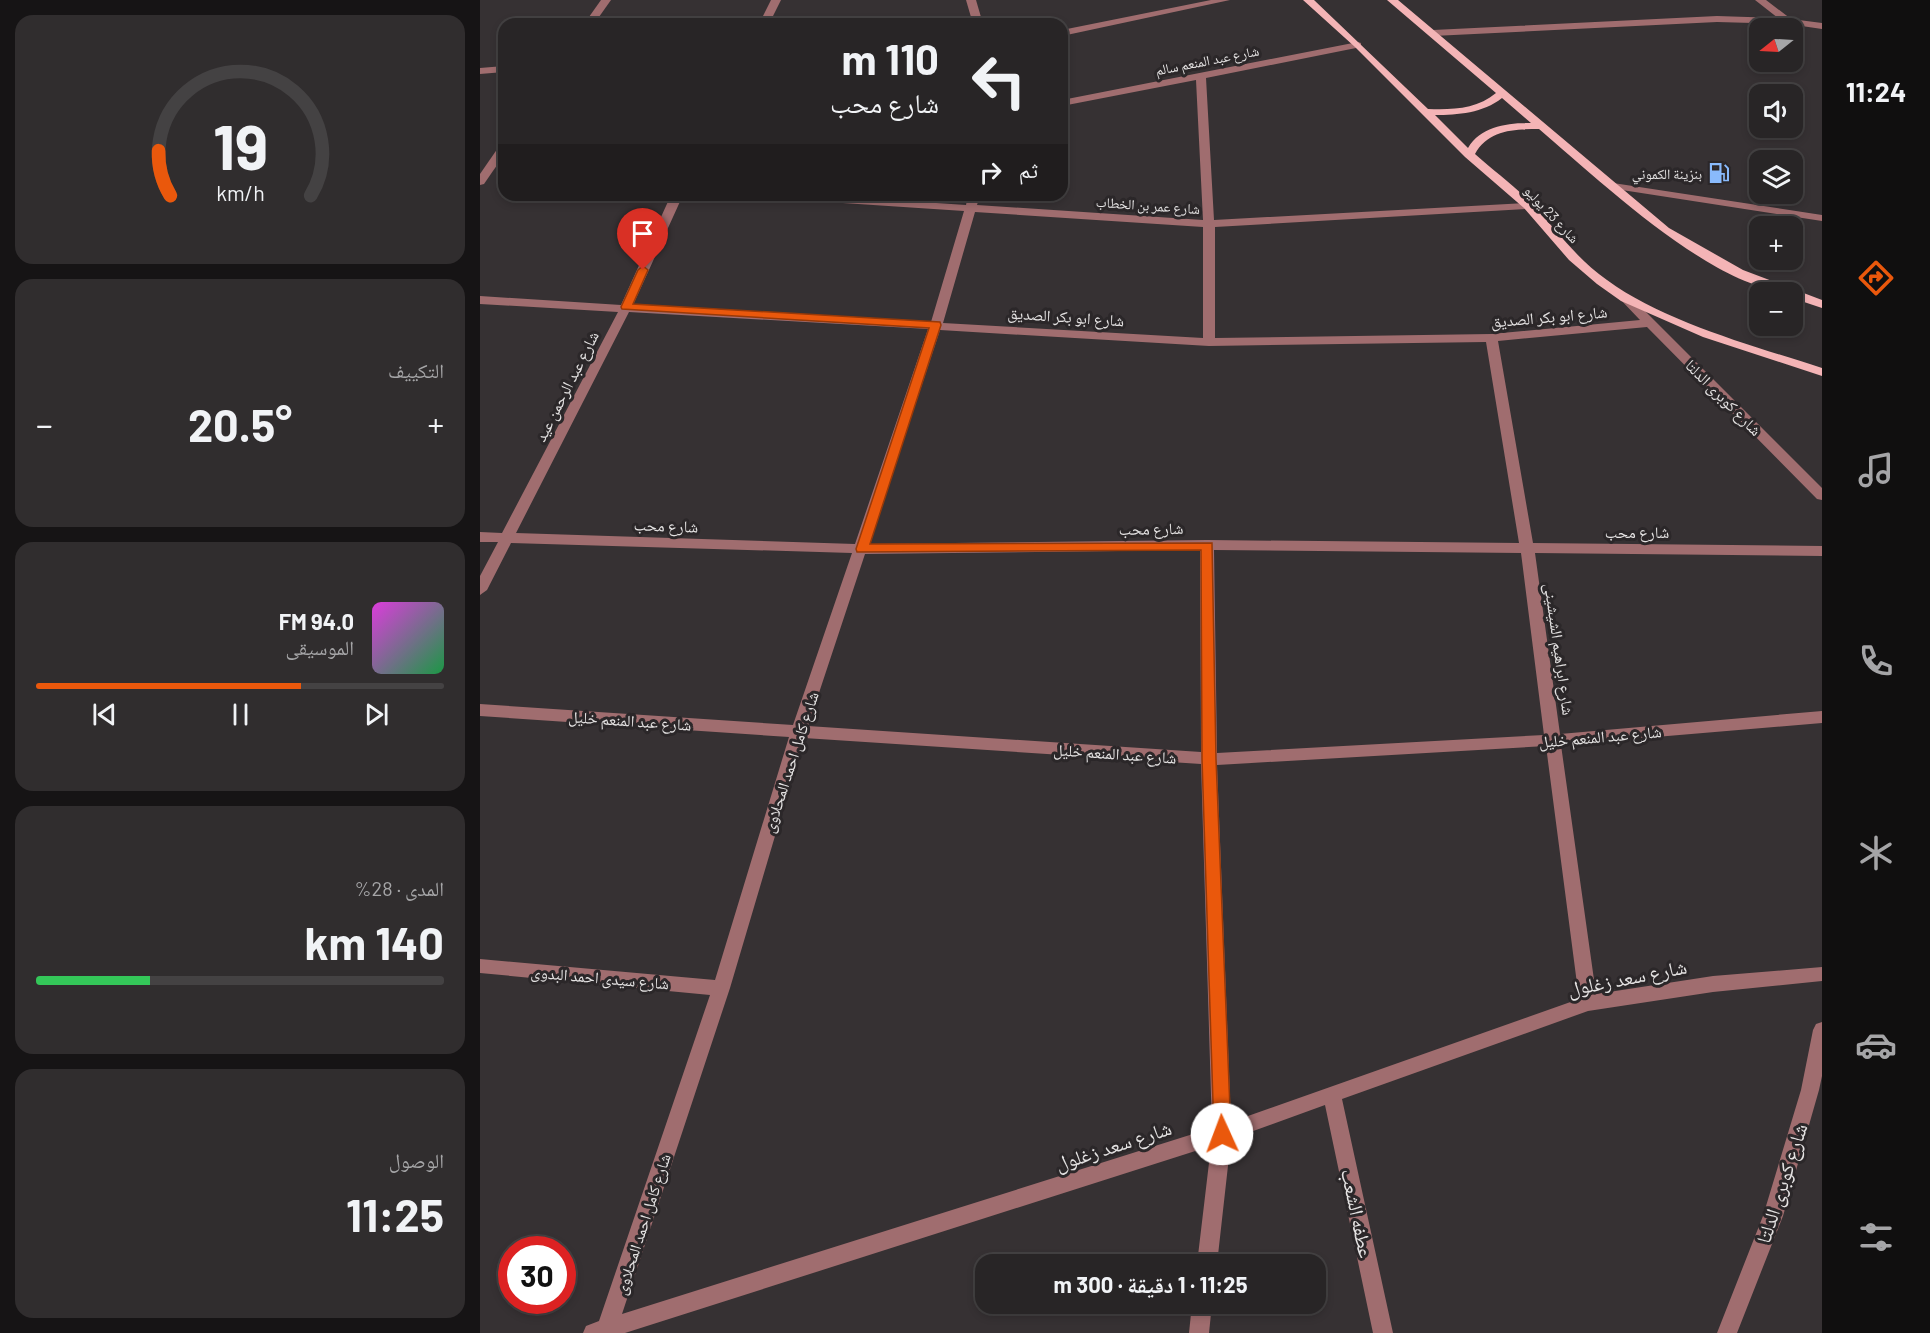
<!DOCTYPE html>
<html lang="ar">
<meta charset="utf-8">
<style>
body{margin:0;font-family:Barlow,"Noto Naskh Arabic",sans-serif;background:#302d2e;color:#f1f3f6;direction:rtl;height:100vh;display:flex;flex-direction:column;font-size:22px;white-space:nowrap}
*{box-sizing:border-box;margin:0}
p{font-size:20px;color:#a5a5a7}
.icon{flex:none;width:33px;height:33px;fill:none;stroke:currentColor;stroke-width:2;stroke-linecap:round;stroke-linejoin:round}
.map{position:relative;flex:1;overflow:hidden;direction:ltr}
.details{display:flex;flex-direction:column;gap:15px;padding:15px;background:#161415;width:480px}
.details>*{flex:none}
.banner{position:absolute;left:18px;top:18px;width:570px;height:183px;border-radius:18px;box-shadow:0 3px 9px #0003,0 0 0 2px #444243;direction:rtl;background:#282526;color:#f1f3f6;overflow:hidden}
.needle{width:39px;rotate:252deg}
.controls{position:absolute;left:1269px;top:18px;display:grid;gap:12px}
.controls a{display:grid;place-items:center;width:54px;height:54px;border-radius:12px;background:#282526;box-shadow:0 3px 9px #0003,0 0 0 2px #444243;font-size:30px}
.speed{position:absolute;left:18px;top:1236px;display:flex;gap:12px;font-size:30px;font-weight:700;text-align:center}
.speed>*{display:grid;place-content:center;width:78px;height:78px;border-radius:50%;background:#282526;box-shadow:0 3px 9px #0003,0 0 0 2px #444243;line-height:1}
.speed .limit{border:9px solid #d22;background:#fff;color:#111}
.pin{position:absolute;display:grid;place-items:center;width:51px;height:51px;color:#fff;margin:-62px -26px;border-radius:50% 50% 50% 0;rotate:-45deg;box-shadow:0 0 6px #0007}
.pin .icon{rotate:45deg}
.me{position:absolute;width:66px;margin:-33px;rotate:358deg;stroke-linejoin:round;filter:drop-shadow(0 0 4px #0008)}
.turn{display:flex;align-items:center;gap:21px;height:126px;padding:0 30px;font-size:27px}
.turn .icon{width:78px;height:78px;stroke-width:2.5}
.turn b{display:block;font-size:42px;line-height:51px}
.then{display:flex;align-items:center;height:57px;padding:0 30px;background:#0003;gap:12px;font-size:22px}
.big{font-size:45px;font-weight:700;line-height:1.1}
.details .widget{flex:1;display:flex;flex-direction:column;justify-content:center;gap:9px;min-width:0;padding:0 21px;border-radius:18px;background:#302d2e}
.details .dial{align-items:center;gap:0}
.dial svg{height:156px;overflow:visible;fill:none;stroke:#444243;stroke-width:7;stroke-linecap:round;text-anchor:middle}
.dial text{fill:#f1f3f6;stroke:none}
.song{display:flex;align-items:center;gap:18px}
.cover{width:72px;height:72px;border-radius:9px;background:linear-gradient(135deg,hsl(300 70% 55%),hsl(140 70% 35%))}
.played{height:6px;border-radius:3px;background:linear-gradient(90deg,#ea580c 65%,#444243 65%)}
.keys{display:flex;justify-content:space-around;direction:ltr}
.heat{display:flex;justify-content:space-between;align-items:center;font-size:33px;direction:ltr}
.charge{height:9px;border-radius:4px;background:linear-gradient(90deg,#34c759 28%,#444243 0)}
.trip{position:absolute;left:495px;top:1254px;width:351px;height:60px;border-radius:18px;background:#282526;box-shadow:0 3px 9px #0003,0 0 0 2px #444243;font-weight:700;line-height:60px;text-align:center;direction:rtl}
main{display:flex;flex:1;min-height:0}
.tabs{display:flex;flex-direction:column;width:108px;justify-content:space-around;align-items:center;background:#100f0f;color:#a5a5a7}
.tabs .icon{width:42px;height:42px}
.tabs .selected{color:#ea580c}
.tabs b{font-size:27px;color:#f1f3f6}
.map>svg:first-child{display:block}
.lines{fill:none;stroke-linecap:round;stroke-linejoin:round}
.minor{fill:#a06d6f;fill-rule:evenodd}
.major{fill:#f4b4b6;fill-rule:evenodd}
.route{fill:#ea580c;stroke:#983908;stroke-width:1.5}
.labels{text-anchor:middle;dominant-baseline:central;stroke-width:6;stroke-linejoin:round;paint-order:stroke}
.far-street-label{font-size:14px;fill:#e4e2e2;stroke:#2b2729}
.far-poi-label{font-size:14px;fill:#e4e2e2;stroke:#2b2729;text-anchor:end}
.street-label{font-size:16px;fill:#e4e2e2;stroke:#2b2729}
.near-street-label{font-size:20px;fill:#e4e2e2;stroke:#2b2729}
</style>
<main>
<nav class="tabs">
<b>11:24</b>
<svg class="icon selected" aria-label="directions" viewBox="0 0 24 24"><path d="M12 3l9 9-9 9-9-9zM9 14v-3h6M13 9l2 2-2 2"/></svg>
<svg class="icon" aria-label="music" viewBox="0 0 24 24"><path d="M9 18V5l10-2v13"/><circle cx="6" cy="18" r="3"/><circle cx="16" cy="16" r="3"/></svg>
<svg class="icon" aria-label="phone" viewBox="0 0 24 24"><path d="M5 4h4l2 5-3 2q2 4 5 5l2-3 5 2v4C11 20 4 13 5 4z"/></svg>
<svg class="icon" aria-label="climate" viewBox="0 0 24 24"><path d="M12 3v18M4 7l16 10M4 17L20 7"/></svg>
<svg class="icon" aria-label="car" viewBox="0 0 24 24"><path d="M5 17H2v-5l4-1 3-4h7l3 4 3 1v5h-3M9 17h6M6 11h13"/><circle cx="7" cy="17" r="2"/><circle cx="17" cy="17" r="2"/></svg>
<svg class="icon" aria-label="filters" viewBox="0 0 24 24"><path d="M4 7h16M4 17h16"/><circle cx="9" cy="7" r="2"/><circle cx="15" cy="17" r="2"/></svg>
</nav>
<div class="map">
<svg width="1342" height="1333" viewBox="0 0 1342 1333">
<rect width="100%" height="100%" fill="#363133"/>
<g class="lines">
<!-- minor -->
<g class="minor">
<polygon points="121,0 131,0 114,24 104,24"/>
<polygon points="291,0 301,0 289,24 279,24"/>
<polygon points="486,0 496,0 503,24 493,24"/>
<polygon points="731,0 750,0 582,36 582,30"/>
<polygon points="1275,0 1286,0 1311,19 1342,23 1342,29 1308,24 1237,22 953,36 948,33 953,30 1237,16 1298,18"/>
<path d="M878 42 881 43V47L726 78 734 220 1048 203 1054 206 1048 209 735 227V338L1011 334 1160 320 1139 298 1145 294 1149 295 1342 488V500L1337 499 1167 327 1018 341 1053 543 1342 546V556L1055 553 1080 734 1342 711V723L1081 745 1116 994 1233 976 1342 967V981L1233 992 1108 1011 862 1099 913 1333H893L845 1105 751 1139 737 1264H717L731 1146 145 1333H103L106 1326 119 1321 230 995 0 973V959L235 980 309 737 0 716V704L313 725 372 553 31 543 7 590 0 595V576L18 542H0V532L22 533 138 312 0 304V296L141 305 191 195H203L153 305 451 322 484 211 287 198 281 195H337L486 205 488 195H500L497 205 723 220 716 80 582 106V100ZM495 212 723 227V338L463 323ZM149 312 448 329 375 544 36 533ZM460 330 729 346 1006 342 1039 543 727 540 389 544ZM720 550 721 752 328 726 385 554ZM734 550 1041 553 1064 735 737 753ZM324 738 721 764 732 1128 142 1314 250 988ZM1066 746 1099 999 751 1122 737 765Z"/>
<polygon points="24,66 24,72 0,74 0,68"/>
<polygon points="24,144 24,155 4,184 0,185 0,174 20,145"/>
<polygon points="1133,183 1342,215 1342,221 1129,188 1128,186"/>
<polygon points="1342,1022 1342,1076 1339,1090 1303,1216 1257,1333 1237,1333 1283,1216 1321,1090 1333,1030 1336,1024"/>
<polygon points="712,1304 732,1304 729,1333 709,1333"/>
</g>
<!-- major -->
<path class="major" d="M823 0H834L948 109C972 110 997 109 1016 93L907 0H918L1189 228 1263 270 1342 300V308L1312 298V292C1236 292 1117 178 1059 129 1034 129 1008 130 995 154 1014 171 1036 187 1053 205 1077 231 1098 260 1127 280 1184 322 1274 346 1342 368V376L1223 337 1141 301 1117 284 1089 260 1044 208 985 157 875 47ZM1022 98 1051 123C1028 123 1001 126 988 148L955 115C978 115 1003 113 1022 98Z"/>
</g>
<!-- route -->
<polygon class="route" points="163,266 168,270 153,304 460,322 461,325 390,544 732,543 736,759 751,1134 748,1139 742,1142 736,1139 734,1134 722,759 721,550 377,552 376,549 449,328 142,309 141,307 158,270"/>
<!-- icons -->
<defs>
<symbol id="fuel-bare" viewBox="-9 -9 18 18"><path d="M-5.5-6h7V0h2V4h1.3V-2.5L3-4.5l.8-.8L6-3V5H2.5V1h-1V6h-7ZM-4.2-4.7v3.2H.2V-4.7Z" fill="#89bafc" stroke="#2b2729" stroke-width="2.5" paint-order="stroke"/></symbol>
</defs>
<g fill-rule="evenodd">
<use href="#fuel-bare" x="1224" y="158" width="30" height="30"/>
</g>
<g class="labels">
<!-- far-street labels -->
<g class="far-street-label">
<text transform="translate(727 60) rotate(-11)">شارع عبد المنعم سالم</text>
<text transform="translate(668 205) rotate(4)">شارع عمر بن الخطاب</text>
<text transform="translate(1072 214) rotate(47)">شارع 23 يوليو</text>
</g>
<!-- far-poi labels -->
<g class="far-poi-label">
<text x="1222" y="173">بنزينة الكموني</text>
</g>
<!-- street labels -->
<g class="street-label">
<text transform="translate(586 316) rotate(4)">شارع ابو بكر الصديق</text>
<text transform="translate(1069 316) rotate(-5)">شارع ابو بكر الصديق</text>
<text transform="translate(86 386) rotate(-63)">شارع عبد الرحمن عيد</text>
<text transform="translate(1244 397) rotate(45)">شارع كوبرى الدلتا</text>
<text transform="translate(186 525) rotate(2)">شارع محب</text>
<text transform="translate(671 528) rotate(-1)">شارع محب</text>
<text x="1157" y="531">شارع محب</text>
<text transform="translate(1080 649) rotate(82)">شارع ابراهيم الشيشينى</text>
<text transform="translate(150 720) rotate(4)">شارع عبد المنعم خليل</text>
<text transform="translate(1120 736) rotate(-5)">شارع عبد المنعم خليل</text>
<text transform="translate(635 753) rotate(4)">شارع عبد المنعم خليل</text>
<text transform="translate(310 762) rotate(-72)">شارع كامل احمد المحلاوى</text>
<text transform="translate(120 977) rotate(5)">شارع سيدى احمد البدوى</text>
<text transform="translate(162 1224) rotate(-72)">شارع كامل احمد المحلاوى</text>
</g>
<!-- near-street labels -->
<g class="near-street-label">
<text transform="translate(1147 977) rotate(-11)">شارع سعد زغلول</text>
<text transform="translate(633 1145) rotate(-18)">شارع سعد زغلول</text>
<text transform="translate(1301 1183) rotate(-72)">شارع كوبرى الدلتا</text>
<text transform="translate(878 1213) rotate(78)">عطفه الشعب</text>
</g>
</g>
</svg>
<div class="controls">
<a><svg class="needle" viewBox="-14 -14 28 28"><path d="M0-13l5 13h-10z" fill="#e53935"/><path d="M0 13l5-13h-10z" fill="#a5a5a7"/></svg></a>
<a><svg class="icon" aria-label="sound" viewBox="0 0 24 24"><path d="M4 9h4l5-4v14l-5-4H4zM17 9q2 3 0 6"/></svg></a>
<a><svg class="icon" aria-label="layers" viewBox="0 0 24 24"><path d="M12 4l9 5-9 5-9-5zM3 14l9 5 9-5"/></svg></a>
<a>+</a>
<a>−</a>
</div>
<div class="speed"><div class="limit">30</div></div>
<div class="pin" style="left:163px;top:270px;background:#d93025"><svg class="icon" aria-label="arrive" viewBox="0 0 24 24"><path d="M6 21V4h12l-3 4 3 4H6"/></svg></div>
<svg class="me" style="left:742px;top:1134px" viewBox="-20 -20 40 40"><circle r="19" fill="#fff"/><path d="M0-13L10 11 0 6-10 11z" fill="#ea580c"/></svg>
<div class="trip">11:25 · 1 دقيقة · 300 m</div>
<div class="banner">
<div class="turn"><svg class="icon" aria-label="left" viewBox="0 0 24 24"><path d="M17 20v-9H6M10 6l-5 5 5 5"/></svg><div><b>110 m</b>شارع محب</div></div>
<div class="then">ثم<svg class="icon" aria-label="right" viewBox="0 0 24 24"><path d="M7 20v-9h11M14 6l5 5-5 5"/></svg></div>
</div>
</div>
<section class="details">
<div class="widget dial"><svg viewBox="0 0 100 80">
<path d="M14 69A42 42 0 1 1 86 69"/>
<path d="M14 69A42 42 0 0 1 8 46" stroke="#ea580c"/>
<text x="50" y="56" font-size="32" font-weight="700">19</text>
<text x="50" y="72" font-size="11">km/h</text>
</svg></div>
<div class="widget"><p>التكييف</p>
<div class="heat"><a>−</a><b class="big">20.5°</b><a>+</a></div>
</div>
<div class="widget">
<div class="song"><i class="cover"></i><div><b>94.0 FM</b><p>الموسيقى</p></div></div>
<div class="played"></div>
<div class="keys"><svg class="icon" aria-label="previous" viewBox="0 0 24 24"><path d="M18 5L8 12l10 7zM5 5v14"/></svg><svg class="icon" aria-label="pause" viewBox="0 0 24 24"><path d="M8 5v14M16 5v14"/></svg><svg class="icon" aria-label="next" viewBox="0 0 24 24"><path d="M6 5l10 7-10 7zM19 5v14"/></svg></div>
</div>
<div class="widget"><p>المدى · 28%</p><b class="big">140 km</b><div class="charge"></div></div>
<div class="widget"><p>الوصول</p><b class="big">11:25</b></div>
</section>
</main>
